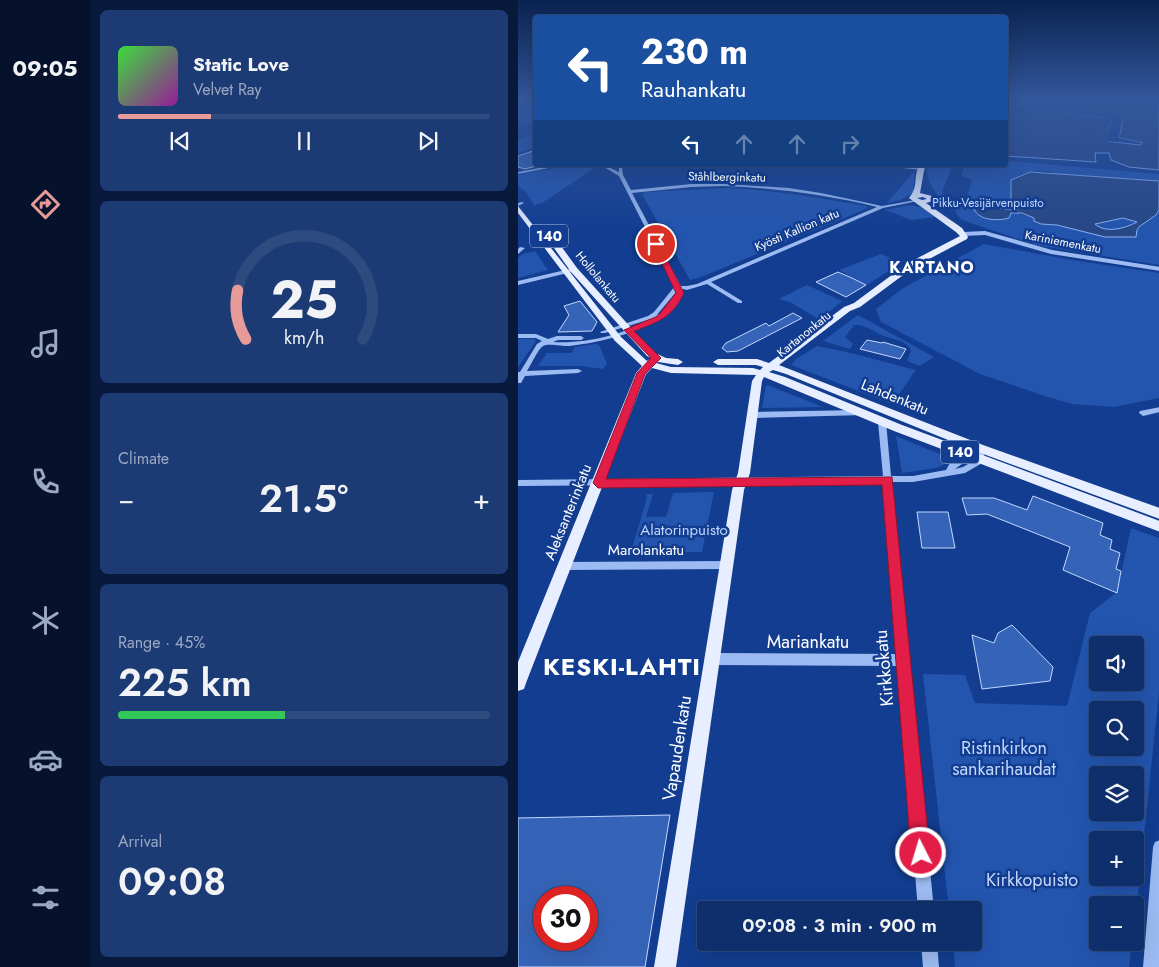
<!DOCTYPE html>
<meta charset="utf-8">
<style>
body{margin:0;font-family:Jost,sans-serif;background:#1c3a74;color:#f1f3f6;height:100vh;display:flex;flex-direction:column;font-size:19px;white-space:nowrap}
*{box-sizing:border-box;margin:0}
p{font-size:16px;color:#9ba8c2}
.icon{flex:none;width:28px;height:28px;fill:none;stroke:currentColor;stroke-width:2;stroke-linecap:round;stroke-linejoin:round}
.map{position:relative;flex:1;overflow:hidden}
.side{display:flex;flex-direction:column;gap:10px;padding:10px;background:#08193b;width:428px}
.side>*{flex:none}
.top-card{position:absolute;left:15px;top:15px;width:475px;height:152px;border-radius:5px;box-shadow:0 5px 20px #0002,0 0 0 1px #2e4a7f;background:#1a4fa0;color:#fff;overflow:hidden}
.controls{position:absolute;left:571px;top:636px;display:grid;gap:10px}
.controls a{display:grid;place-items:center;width:55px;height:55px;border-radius:5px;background:#0e2e6c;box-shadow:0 5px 20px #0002,0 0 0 1px #2e4a7f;font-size:25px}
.speed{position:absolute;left:15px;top:886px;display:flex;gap:10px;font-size:25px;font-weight:700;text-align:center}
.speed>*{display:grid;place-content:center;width:65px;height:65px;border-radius:50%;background:#0e2e6c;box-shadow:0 5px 20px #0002,0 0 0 1px #2e4a7f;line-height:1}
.speed .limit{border:8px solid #d22;background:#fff;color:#111}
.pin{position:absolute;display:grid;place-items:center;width:42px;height:42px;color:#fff;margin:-21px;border:2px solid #fff;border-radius:50%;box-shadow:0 1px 5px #0007}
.me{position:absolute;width:55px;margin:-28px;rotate:355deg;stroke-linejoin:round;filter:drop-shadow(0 0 4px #0008)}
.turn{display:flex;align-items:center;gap:18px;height:105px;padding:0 25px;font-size:22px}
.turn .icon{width:65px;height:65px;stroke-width:2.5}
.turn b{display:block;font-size:35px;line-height:42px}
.lanes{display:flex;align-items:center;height:48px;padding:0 25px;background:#0003;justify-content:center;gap:25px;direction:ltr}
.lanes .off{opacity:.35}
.big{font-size:38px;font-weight:600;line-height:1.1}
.side .widget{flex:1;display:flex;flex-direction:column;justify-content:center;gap:8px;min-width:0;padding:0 18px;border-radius:8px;background:#1c3a74}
.side .dial{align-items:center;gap:0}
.dial svg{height:130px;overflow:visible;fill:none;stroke:#2e4a7f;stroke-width:7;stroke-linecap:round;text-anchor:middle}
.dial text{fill:#f1f3f6;stroke:none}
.song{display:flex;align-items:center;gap:15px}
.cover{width:60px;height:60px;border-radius:8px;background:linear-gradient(135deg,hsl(120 70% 55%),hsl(300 70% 35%))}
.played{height:5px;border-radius:2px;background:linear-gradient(90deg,#e69b98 25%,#2e4a7f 25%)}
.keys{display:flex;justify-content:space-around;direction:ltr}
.heat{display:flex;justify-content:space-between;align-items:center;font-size:28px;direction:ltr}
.charge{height:8px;border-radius:4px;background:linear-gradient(90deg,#34c759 45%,#2e4a7f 0)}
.trip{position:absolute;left:179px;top:901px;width:285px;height:50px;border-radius:5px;background:#0e2e6c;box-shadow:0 5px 20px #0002,0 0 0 1px #2e4a7f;font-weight:600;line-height:50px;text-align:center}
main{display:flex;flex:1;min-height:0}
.menu{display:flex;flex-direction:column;width:90px;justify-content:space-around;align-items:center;background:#06122b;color:#9ba8c2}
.menu .icon{width:35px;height:35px}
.menu .on{color:#e69b98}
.menu b{font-size:22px;color:#f1f3f6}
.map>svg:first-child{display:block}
.green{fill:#2355af;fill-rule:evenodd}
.water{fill:#274785;stroke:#8eb4f5;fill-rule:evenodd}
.pier{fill:#123d90}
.building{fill:#3563b7;stroke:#c3d8fd;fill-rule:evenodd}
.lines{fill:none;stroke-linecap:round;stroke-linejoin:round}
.minor{fill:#9cbbf2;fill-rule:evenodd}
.major{fill:#e7eeff;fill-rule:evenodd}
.route{fill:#e11d48;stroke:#92132f}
.labels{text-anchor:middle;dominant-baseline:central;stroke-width:5;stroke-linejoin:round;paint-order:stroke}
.far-street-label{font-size:12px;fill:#fff;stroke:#123d90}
.far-park-label{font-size:12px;fill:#c3d8fd;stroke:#123d90}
.shield{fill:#123d90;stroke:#b8c5de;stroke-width:1}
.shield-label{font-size:14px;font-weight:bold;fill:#fff}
.street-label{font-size:15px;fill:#fff;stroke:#123d90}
.park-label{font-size:15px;fill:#c3d8fd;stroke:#123d90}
.far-district-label{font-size:16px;font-weight:bold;letter-spacing:1px;fill:#fff;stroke:#123d90}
.near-street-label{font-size:18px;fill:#fff;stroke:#123d90}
.near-park-label{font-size:18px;fill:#c3d8fd;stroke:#123d90}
.near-district-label{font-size:24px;font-weight:bold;letter-spacing:1px;fill:#fff;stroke:#123d90}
</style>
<main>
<nav class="menu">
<b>09:05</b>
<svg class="icon on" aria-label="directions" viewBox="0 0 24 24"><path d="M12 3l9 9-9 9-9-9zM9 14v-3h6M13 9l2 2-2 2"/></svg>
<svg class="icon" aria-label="music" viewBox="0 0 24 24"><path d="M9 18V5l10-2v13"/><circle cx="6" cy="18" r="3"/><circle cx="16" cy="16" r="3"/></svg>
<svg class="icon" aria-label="phone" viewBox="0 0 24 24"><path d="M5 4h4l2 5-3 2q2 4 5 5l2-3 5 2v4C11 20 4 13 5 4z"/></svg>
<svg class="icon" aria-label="climate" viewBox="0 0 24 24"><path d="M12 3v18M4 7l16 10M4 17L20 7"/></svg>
<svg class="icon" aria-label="car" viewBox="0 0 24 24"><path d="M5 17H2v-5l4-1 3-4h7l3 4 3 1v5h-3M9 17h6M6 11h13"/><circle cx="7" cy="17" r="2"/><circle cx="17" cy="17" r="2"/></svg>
<svg class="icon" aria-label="filters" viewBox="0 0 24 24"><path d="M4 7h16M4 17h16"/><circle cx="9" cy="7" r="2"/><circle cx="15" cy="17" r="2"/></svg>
</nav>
<section class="side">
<div class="widget">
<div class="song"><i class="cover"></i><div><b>Static Love</b><p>Velvet Ray</p></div></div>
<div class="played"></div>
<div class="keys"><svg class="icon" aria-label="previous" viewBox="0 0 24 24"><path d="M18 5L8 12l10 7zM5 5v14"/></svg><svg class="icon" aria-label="pause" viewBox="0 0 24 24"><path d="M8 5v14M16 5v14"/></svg><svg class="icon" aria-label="next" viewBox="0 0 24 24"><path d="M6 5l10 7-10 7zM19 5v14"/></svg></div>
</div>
<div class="widget dial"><svg viewBox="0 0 100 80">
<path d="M14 69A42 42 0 1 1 86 69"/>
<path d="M14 69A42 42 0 0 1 9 39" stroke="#e69b98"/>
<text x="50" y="56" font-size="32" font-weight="700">25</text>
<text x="50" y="72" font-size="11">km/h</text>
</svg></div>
<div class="widget"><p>Climate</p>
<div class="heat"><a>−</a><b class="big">21.5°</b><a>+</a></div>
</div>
<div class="widget"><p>Range · 45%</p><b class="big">225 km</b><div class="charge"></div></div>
<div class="widget"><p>Arrival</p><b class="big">09:08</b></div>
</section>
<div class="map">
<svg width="642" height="967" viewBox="0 0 642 967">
<rect width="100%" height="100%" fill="#123d90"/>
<!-- green -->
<g class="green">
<polygon points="17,100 17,124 0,123 0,108"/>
<polygon points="17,132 17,147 0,153 0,141"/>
<path d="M488 161 641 174V181C611 181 580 176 549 175 543 175 539 173 534 172 519 169 505 172 493 180V199L500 210 492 211 516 218V221L523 224 539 225 587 237H605L619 230 641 210V265L518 245 444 220 439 215 435 204 448 200 454 180 443 176 447 165H488Z"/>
<polygon points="72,165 78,167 24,203 16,205 8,192 0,186 0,175 49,166"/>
<path d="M410 165H435L424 192 426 195 420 196C414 187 406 176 410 165Z"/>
<polygon points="395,172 397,175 395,193 382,200 369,203"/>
<path d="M209 188C256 190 301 198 348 206L350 208 181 278 172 280 124 194 127 192Z"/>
<polygon points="392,205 406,208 417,217 394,220 367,210"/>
<path d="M605 218 619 222C607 228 589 235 577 224Z"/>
<polygon points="466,244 554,260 641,273 641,398 596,407 554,404 530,397 462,374 363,322 358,309 385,288"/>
<polygon points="17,251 30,270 0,278 0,258 4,254"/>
<polygon points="363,254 383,263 349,285 321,270"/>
<polygon points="289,285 324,301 302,320 272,302 261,299"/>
<path d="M340 315 416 357 402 366 389 361 393 351C389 340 376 340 366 336 355 332 348 324 336 325L327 337 335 344 332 349 305 341Z"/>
<polygon points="0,339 17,339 18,341 0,367"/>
<polygon points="78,344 81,345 89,364 85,369 63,366 20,366 29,353 54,353 57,347"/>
<polygon points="299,346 329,352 398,370 374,404 273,365 278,359"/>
<polygon points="248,385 252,386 305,407 244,408"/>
<polygon points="378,436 436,460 418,468 384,473"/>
<polygon points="196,492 184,552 127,552 126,555 108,555 110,550 114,548 129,498 128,494 135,494 128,517 148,517 155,493"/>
<path d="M613 528 641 538V692L618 913V905H580V942L614 943 611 967H437L435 943 455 942V910H431L405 674 447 675 457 703 549 706 572 613 599 592ZM580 645H618V682H580ZM580 710H618V748H580ZM580 775H618V812H580ZM580 840H618V878H580Z"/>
</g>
<!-- water -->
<g class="water">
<path d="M513 99H641V170L611 167 593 160 591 153H577L578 162 488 156V111L500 104H512L510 101ZM504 107 605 119 601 138 625 143 622 145 589 141 594 120 590 118Z"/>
<path d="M512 172 641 181V210L638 215 622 226 619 230 618 237H587L539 225 523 224 516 221V218L504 213H493L491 218C481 221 461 221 456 209 472 202 485 211 500 210L493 199V180ZM605 218 619 222C608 228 588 234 577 224Z"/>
</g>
<!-- pier -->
<polygon class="pier" points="506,105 604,118 601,138 627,144 588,141 594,120 577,116 569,137 568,137 575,116 558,114 548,134 557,114 541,112 529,132 540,112 524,110 510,129 523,110 508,108 492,127 506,108 503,106"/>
<!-- building -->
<g class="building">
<polygon points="18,150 18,166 7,169 0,167 0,156"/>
<polygon points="320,272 334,278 348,285 328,297 298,282"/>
<polygon points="62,301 79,322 74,331 40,332 51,315 46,306"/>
<polygon points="275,313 284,318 220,351 209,352 204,348 208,343 248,323 251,326"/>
<polygon points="349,340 364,343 365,342 388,349 382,359 342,349"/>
<polygon points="515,496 585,523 582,535 594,540 592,549 602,553 598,569 603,571 599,593 545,570 552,547 469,514 449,515 444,498 476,498 509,510"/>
<polygon points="399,512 430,512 437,548 404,548"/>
<polygon points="494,625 535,667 532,681 464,689 454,635 476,643 480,633"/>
<path d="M152 815 127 967H0V818ZM26 898H69V940H26Z"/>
</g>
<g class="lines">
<!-- minor -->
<g class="minor">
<polygon points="37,165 46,165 0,174 0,172"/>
<path d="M86 165 101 172V166L106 165 104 167 105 175 113 190 173 184H206L271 188 303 193 364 206 398 200 400 201 365 208 193 282 224 301V303H220L189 284 169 290 165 289C164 294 163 300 160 304 142 329 81 343 51 346 45 346 29 343 25 346 20 349 13 365 9 371L60 369 64 371 60 373 7 376 3 383H0V372H2L19 344 24 341 18 338H0V334H18L30 339 39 336H63L66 338 63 340H40L35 342C67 344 105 335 133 319L87 333H83L82 332 130 316 136 312 157 286 101 176 86 167ZM206 186C258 188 309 195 359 207L179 284 169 286H163L114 193 173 187ZM159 291C155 303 149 310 138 316Z"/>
<polygon points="349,165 368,165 408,169 406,170"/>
<polygon points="4,202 6,203 0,206 0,203"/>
<polygon points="467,231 534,250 642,267 642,271 533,254 467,235 445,236 442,234 445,232"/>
<polygon points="2,247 7,248 0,254 0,249"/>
<polygon points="56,268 58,269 58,271 0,285 0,281"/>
<polygon points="642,407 642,412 625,416 621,413 622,411"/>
<polygon points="343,410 347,413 346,415 235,418 231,415 235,412"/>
<path d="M364 419 368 422 373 476H395L428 470 432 463 461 445 465 448 467 460 466 462 447 473 395 482H374L416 910H400L380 666 194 665 190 663 188 659 190 655 194 653 379 654 365 483 0 486V480L365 476 360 422ZM458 454 459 459 445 467 437 469Z"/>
<polygon points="208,561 212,562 213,565 212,568 208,569 47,570 43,569 42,566 43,563 47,562"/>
<polygon points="642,840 641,967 625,967 635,847 637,842"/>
<polygon points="403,942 419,942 421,967 405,967"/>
</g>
<!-- major -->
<g class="major">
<polygon points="6,99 11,99 0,104 0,101"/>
<path d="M401 165H407L402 193 414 196 415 201 408 203 444 228 450 237 449 239 396 267 342 307 332 311 261 365 465 445 642 508V519L457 451 268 374 255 370 251 372 267 377 384 425 642 521V532L376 431 246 377 244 381 232 473 226 490 158 967H136L214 490 220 473 234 381 238 375 153 373 134 368 128 374 8 683 6 689 0 691V662L118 373 124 366 97 341 0 213V206L103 337 129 361 133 358 129 356 53 272 36 248 37 246H43L59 268 135 352 148 358 160 359 165 362 160 365 140 362 138 363 153 367 235 368 242 370 245 367 238 365H200L195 362 200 359H239L251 363 326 307 336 303 390 263 442 236 438 232 391 198C401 186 395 178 401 165ZM405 197 409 199 404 200 399 198Z"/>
</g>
</g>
<!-- sky -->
<linearGradient id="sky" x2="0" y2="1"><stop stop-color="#0a224f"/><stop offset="0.42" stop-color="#33579c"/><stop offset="1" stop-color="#33579c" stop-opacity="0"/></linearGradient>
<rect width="642" height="234" fill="url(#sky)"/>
<!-- route -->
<path class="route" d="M138 242 141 244 166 293C154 318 140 322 116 331L143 358 127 374 88 479 374 477 412 853 409 860 403 863 396 860 393 853 364 485 80 488 75 483 119 373 133 358 106 330 140 316 158 293 135 244Z"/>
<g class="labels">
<!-- far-street labels -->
<g class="far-street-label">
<text transform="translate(209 177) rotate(1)">Ståhlberginkatu</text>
<text transform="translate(279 230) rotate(-23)">Kyösti Kallion katu</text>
<text transform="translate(545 242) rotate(11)">Kariniemenkatu</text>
<text transform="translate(80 277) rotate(50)">Hollolankatu</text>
<text transform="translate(286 334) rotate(-39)">Kartanonkatu</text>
</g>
<!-- far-park labels -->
<g class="far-park-label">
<text x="470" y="203">Pikku-Vesijärvenpuisto</text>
</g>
<!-- shield labels -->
<g class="shield">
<rect x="12" y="224.5" width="38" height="23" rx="4"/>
<rect x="423" y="440.5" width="38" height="23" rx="4"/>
</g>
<g class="shield-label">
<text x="31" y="236">140</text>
<text x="442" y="452">140</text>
</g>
<!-- street labels -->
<g class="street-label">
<text transform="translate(377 397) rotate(22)">Lahdenkatu</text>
<text transform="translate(50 512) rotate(-68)">Aleksanterinkatu</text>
<text x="128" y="550">Marolankatu</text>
</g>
<!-- park labels -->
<g class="park-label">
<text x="166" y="530">Alatorinpuisto</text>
</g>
<!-- far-district labels -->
<g class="far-district-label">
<text x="414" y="267">KARTANO</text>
</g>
<!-- near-street labels -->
<g class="near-street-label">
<text x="290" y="642">Mariankatu</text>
<text transform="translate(366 668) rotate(-95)">Kirkkokatu</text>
<text transform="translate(159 748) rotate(-81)">Vapaudenkatu</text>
</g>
<!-- near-park labels -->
<g class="near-park-label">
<text x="486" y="748">Ristinkirkon<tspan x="486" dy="21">sankarihaudat</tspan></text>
<text x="514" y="880">Kirkkopuisto</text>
</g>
<!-- near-district labels -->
<g class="near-district-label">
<text x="104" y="666">KESKI-LAHTI</text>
</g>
</g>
</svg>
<div class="controls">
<a><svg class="icon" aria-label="sound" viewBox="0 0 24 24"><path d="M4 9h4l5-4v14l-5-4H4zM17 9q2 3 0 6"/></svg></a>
<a><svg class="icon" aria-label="search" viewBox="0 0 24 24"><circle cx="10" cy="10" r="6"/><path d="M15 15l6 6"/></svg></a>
<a><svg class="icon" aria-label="layers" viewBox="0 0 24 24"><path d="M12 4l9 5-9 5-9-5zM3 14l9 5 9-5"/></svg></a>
<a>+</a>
<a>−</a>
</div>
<div class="speed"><div class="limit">30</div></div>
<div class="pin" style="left:138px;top:244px;background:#d93025"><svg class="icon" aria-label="arrive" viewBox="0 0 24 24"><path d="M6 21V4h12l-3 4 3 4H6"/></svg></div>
<svg class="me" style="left:403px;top:853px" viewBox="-20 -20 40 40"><circle r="17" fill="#e11d48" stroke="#fff" stroke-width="3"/><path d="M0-11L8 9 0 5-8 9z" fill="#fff"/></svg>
<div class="trip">09:08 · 3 min · 900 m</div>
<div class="top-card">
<div class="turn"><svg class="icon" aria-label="left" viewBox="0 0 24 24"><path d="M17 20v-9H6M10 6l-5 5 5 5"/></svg><div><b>230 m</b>Rauhankatu</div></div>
<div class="lanes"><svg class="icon" aria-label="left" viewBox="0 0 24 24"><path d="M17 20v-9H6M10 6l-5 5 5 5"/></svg><svg class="icon off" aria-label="ahead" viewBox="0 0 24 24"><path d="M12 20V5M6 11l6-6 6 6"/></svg><svg class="icon off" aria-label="ahead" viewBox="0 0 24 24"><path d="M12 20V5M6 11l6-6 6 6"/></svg><svg class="icon off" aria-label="right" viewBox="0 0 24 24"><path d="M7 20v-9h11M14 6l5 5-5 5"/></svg></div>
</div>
</div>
</main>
